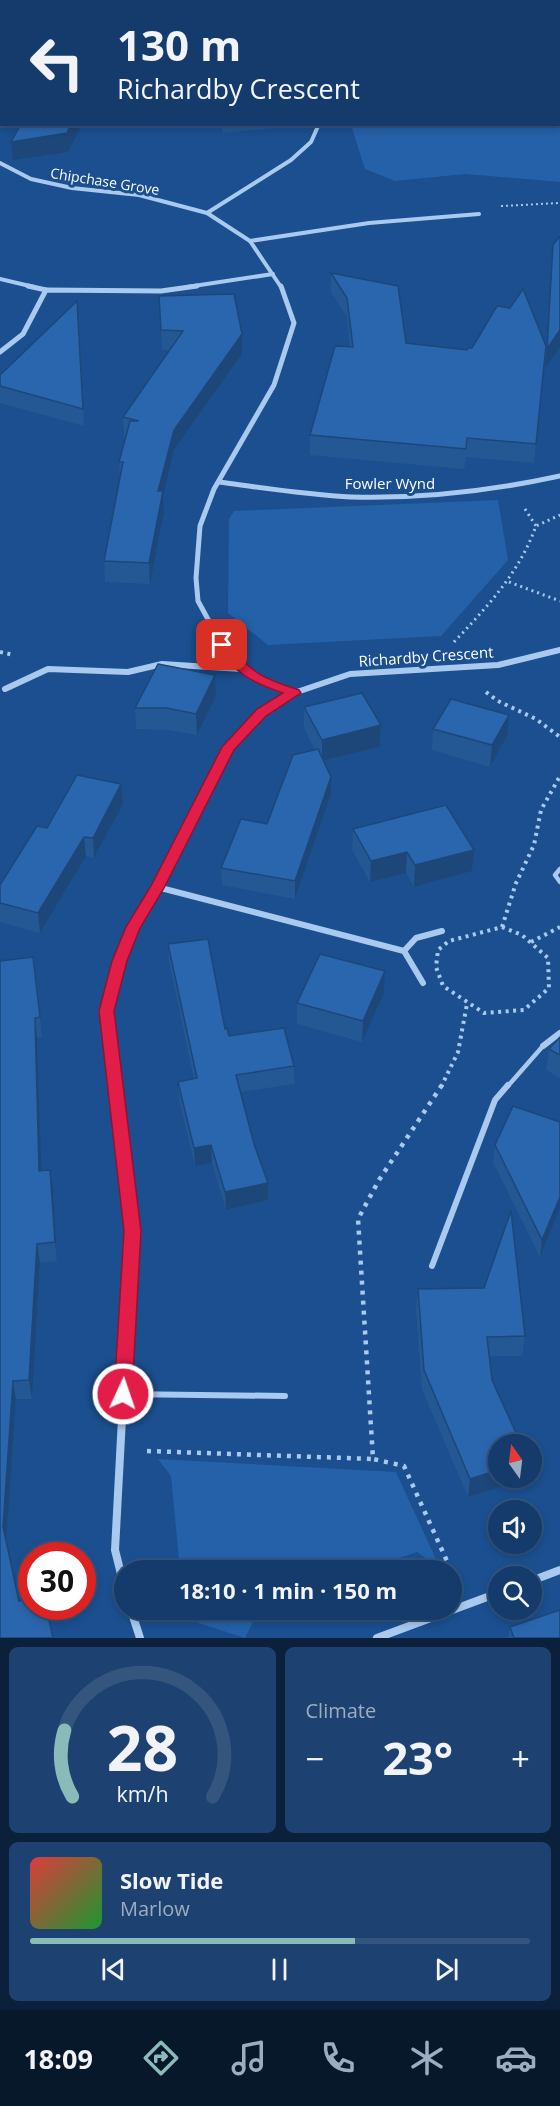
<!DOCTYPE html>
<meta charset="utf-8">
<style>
body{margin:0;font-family:"Open Sans",sans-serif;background:#1d4271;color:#f1f3f6;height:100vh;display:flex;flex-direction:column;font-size:22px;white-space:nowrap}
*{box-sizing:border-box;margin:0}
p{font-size:20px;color:#9dadc1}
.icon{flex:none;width:33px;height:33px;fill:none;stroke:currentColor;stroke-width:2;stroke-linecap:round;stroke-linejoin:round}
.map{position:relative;height:1638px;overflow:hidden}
.drawer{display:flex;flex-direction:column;gap:9px;padding:9px;background:#0b203b;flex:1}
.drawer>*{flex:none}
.top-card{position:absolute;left:0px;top:0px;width:561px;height:126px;box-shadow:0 3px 9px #0003,0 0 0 2px #33557e;background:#143b6b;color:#f1f3f6;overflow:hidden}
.needle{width:39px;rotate:346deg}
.tools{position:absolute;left:488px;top:1434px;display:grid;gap:12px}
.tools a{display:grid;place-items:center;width:54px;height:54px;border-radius:50%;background:#143b6b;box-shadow:0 3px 9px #0003,0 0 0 2px #33557e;font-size:30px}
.speed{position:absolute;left:18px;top:1542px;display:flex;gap:12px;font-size:30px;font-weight:700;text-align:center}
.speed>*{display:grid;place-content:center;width:78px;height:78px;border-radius:50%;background:#143b6b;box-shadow:0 3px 9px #0003,0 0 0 2px #33557e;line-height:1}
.speed .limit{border:9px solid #d22;background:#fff;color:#111}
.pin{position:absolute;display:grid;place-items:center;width:51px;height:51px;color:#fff;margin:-26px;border-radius:12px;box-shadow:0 3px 9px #0006}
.me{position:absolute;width:66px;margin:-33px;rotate:3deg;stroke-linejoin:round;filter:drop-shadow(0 0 4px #0008)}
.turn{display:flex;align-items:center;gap:21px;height:126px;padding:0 18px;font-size:27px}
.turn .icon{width:78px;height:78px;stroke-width:2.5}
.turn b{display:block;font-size:42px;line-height:51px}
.big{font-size:45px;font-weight:700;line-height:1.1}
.drawer .widget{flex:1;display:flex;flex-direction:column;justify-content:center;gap:9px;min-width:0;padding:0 21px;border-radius:9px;background:#1d4271}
.drawer .dial{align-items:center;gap:0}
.dial svg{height:156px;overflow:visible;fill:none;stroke:#33557e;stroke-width:7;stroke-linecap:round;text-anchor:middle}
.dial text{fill:#f1f3f6;stroke:none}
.song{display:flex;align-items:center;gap:18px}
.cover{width:72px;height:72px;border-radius:9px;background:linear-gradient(135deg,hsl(0 70% 55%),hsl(130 70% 35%))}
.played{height:6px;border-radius:3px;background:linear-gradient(90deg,#8bbbb9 65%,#33557e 65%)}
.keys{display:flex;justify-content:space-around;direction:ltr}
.heat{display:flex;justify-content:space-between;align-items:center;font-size:33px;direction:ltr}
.drawer .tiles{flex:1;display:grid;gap:9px;grid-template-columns:1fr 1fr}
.widget:last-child{grid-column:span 2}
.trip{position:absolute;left:114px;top:1560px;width:348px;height:60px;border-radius:30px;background:#143b6b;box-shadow:0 3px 9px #0003,0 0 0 2px #33557e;font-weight:700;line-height:60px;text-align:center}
.dock{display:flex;height:96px;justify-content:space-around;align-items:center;background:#08182b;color:#9dadc1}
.dock .icon{width:42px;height:42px}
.dock .current{color:#8bbbb9}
.dock b{font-size:27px;color:#f1f3f6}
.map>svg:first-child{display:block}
.green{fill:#2461a8}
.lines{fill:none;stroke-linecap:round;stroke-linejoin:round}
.path-far3{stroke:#a9c9ee;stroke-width:2;stroke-dasharray:2 3;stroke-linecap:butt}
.path-far2{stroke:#a9c9ee;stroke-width:3;stroke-dasharray:2 4;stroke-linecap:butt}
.path-far1{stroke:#a9c9ee;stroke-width:4;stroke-dasharray:3 4.5;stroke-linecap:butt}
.path{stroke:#a9c9ee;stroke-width:4.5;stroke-dasharray:4 6;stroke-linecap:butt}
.lane-far1{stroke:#a9c9ee;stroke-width:4.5}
.lane{stroke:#a9c9ee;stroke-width:6}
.street-far3{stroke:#a9c9ee;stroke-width:4}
.street-far2{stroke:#a9c9ee;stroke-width:5}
.street-far1{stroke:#a9c9ee;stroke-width:6}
.street{stroke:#a9c9ee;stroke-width:8}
.wall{fill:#245895}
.shaded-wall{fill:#1d4779}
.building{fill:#2a66ad;stroke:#1d4779;stroke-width:1.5}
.route{fill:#e11d48;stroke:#92132f;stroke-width:1.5}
.labels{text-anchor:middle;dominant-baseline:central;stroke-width:6;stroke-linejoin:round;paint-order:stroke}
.far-street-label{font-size:14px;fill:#fff;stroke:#1b4f8f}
.street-label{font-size:15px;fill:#fff;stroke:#1b4f8f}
</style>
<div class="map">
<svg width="560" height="1638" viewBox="0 0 560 1638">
<rect width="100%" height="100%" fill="#1b4f8f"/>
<!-- green -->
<g class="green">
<polygon points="560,119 560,182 465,174 395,181 365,169 351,125 560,124"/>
<polygon points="498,500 508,560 441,636 268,645 228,613 229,519 234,511"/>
<polygon points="158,1459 396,1472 440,1568 417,1552 364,1570 180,1570 171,1476"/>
<polygon points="172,1610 259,1610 245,1638 171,1614"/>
</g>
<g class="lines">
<!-- path-far3 -->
<g class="path-far3">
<polyline points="402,0 407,2"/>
<polyline points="501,206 560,203"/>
</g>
<!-- path-far2 -->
<g class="path-far2">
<polyline points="525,509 536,526"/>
<polyline points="509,582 560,601"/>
<path d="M454 642C488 606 519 573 536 526L560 515"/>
</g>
<!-- path-far1 -->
<g class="path-far1">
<polyline points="0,652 14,655"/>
<polyline points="486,692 498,701 536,719 560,737"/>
<polygon points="502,927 522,935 548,958 549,988 524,1010 484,1013 443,986 436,967 438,950 449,941"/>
<polyline points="502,927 516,883 534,845 541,810 560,776"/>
<polyline points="531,942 560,927"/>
<polyline points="441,1087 458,1052 467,1004"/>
</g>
<!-- path -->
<g class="path">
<polyline points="442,1085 379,1180 358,1219 373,1459 404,1466 451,1570"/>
<polyline points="147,1451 373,1459"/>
</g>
<!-- lane-far1 -->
<g class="lane-far1">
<polyline points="560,869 555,875 560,882"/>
<polyline points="507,1087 543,1046"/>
</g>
<!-- lane -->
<g class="lane">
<polyline points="432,1266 495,1100 508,1085"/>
<polyline points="123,1394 285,1396"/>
</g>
<!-- street-far3 -->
<g class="street-far3">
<polyline points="0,7 2,10"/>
<polyline points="0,102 2,99"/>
<polyline points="0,163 31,179 72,188 139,195 207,213 250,241 281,287"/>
<polyline points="207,213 291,160 311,142 319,124"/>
<polyline points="250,241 369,223 479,214"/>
<polyline points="0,279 34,287"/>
<polyline points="187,287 273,274"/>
</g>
<!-- street-far2 -->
<g class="street-far2">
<polyline points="28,286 46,290"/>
<polyline points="0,352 23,334 46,290 161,291 197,286"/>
<path d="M219 482C263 488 307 495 351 497 422 499 491 491 560 476"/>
<polyline points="221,643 198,601 196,578 200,526 214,489 274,385 294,323 281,286"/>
</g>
<!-- street-far1 -->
<g class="street-far1">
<polyline points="220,642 241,669"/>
<polyline points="5,689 48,669 128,672 162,664 241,669 264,683 294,693"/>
<polyline points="157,887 404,951 423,983"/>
<polyline points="404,951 416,938 442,931"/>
<polyline points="543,1046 560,1033"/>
<polyline points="115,1087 106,1011 119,961 133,927 157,887 228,747 261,712 294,693 350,674 498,665 560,650"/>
</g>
<!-- street -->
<g class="street">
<polyline points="115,1085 132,1231 115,1550 124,1586"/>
<polyline points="531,1581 560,1570"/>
<polyline points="131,1610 140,1638"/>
<polyline points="377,1638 498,1593"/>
</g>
</g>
<!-- wall -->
<g class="wall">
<polygon points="34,0 96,0 97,2 35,2"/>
<polygon points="221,124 275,124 275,128 223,133"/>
<polygon points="560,236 545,369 553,245"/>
<polygon points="331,273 406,343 467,350 472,348 546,346 534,463 466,457 464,469 310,455 310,435 350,347 347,317 331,292"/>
<polygon points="159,296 242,334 242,354 174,450 163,497 164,512 150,584 105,582 104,561 120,480 119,462 126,438 124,437 123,417 169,350 162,350"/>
<polygon points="79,318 84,426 0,403 0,375"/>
<polygon points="215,675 216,696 197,735 168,730 136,729 135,708"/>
<polygon points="304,707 381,725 380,747 324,761 331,794 295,899 222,885 221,868 267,824 315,750 304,728"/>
<polygon points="509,715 507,736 490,767 432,750 433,729"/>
<polygon points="121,784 123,804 94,858 86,856 40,933 0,922 0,885 47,828"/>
<polygon points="353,829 474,850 472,871 414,887 406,873 370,882 352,850"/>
<polygon points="168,944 225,1029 229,1036 294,1066 294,1084 240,1092 254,1144 268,1183 268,1200 226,1210 212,1163 195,1166 179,1099 178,1082 194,1079 169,961"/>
<polygon points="33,957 42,1037 37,1037 41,1171 53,1189 57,1261 40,1263 32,1399 16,1399 6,1543 19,1601 0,1638"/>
<polygon points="385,971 384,993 362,1042 297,1024 297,1003"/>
<polygon points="560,1037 560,1078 546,1070 549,1049"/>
<polygon points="495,1145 560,1208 540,1257 493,1162"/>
<polygon points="484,1288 525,1336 522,1356 489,1356 492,1380 525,1479 468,1497 422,1389 416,1308 418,1289"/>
<polygon points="510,1627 560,1638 508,1638"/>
</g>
<!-- shaded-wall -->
<g class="shaded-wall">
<polygon points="71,124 82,124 68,152 13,160 11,142"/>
<polygon points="560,330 560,346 545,369 547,349"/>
<polygon points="242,334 242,354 174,450 163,497 164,512 150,584 149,563 158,491 174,430"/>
<polygon points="215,675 216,696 197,735 196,714"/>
<polygon points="509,715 507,736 490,767 492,745"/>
<polygon points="381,725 380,747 322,761 322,740"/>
<polygon points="331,777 331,794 295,899 295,881"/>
<polygon points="121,784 123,804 94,858 93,838"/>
<polygon points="84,837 86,856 40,933 38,913"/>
<polygon points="474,850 472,871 414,887 415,865"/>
<polygon points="407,852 406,873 370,882 371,861"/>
<polygon points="385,971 384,993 362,1042 363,1021"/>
<polygon points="35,1018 37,1037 42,1190 39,1171"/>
<polygon points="211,1145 212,1163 195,1166 194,1148"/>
<polygon points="50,1170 53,1189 57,1261 55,1242"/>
<polygon points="268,1183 268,1200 226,1210 225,1192"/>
<polygon points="560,1197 560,1208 540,1257 542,1240"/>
<polygon points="37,1244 40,1263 32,1399 29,1380"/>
<polygon points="13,1381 16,1399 6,1545 3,1527"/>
<polygon points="498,1470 498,1478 525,1478 525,1479 468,1497 470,1479"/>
</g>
<!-- building -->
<g class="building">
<polygon points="47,0 96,0 97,2 48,2"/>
<rect x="200" y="0" width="50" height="2"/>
<polygon points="21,124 71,124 67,133 11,142"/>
<polygon points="560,236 560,330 547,349 553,245"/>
<polygon points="331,273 398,286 406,343 467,350 468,348 472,348 497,306 510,308 523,289 546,346 536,444 467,438 466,449 310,435 335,346 353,347 347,298"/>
<polygon points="234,294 242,334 174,430 158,491 163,491 149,563 104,561 123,462 119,462 130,421 139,421 123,417 183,331 161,330 159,296"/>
<polygon points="77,301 83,409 0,386 0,375"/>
<polygon points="158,664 215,675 196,714 167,708 135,708"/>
<polygon points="362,693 381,725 322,740 304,707"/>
<polygon points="451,699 509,715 492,745 433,729"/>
<polygon points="318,749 331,777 295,881 221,868 241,819 267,824 293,755"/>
<polygon points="77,775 121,784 93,838 84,837 38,913 0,903 0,885 37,826 47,828"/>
<polygon points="446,805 474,850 415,865 407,852 371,861 353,829"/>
<polygon points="208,939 225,1029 227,1028 229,1036 284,1028 294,1066 236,1075 254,1144 268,1183 225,1192 211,1145 194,1148 178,1082 197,1078 168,944"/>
<polygon points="320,954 385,971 363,1021 297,1003"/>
<polygon points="33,957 40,1017 35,1018 39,1171 50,1170 55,1242 37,1244 29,1380 13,1381 3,1527 19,1601 32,1597 32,1606 46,1606 53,1638 0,1638 0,961"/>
<polygon points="560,1037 560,1055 549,1049"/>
<polygon points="513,1106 560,1122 560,1197 542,1240 495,1145"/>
<polygon points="511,1211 525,1336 487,1337 492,1380 521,1444 498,1444 498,1470 470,1479 424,1370 418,1289 484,1288"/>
<polygon points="560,1610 560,1638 514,1638 510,1627"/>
</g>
<!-- route -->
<path class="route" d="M222 641 226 642C252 673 261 678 299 690L301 693 266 716 234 750 164 888 140 928 127 961 114 1011 141 1231 132 1394 129 1400 123 1402 117 1400 114 1394 124 1231 99 1011 112 961 126 927 151 886 222 747 257 709 283 693C252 683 235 673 216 645Z"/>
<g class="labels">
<!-- far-street labels -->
<g class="far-street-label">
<text transform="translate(105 181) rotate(9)">Chipchase Grove</text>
</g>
<!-- street labels -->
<g class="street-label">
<text x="390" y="483">Fowler Wynd</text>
<text transform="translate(426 656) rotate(-4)">Richardby Crescent</text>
</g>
</g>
</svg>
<div class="tools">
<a><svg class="needle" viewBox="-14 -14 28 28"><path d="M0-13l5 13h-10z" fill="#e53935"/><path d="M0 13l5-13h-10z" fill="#9dadc1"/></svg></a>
<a><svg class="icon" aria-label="sound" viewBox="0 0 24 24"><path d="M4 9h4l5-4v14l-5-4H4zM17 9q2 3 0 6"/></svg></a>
<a><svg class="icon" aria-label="search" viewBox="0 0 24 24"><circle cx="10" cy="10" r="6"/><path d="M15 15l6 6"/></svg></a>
</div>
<div class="speed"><div class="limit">30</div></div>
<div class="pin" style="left:222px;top:645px;background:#d93025"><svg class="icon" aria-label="arrive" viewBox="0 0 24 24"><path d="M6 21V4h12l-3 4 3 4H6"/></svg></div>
<svg class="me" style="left:123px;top:1394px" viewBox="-20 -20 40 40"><circle r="17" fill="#e11d48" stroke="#fff" stroke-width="3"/><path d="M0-11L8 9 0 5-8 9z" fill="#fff"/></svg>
<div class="trip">18:10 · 1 min · 150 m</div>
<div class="top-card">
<div class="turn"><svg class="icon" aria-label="left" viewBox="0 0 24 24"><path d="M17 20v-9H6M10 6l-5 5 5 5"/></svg><div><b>130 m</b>Richardby Crescent</div></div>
</div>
</div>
<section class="drawer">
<div class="tiles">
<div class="widget dial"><svg viewBox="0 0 100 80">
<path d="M14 69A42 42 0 1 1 86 69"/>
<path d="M14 69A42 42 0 0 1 10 35" stroke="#8bbbb9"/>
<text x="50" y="56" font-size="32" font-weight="700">28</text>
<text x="50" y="72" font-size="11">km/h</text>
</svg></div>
<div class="widget"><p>Climate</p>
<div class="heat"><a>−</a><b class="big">23°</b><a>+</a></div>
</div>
<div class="widget">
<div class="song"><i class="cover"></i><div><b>Slow Tide</b><p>Marlow</p></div></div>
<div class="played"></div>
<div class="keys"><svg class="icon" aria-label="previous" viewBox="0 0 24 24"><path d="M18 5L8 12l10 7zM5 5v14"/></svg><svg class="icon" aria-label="pause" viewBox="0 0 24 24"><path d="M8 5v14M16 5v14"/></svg><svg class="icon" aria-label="next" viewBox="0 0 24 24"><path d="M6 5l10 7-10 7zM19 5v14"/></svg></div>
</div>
</div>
</section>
<nav class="dock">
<b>18:09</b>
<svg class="icon current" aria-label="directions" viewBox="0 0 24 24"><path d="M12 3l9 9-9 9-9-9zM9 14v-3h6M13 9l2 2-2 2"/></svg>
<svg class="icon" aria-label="music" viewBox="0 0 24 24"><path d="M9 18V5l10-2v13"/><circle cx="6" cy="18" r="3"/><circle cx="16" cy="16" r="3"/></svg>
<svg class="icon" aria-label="phone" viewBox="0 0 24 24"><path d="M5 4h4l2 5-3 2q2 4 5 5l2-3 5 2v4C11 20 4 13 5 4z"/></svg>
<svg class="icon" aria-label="climate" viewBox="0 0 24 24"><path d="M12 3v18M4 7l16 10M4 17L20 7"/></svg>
<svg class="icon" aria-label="car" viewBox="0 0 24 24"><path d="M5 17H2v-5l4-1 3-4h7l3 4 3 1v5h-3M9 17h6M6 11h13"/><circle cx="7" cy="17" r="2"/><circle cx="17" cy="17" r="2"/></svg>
</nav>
